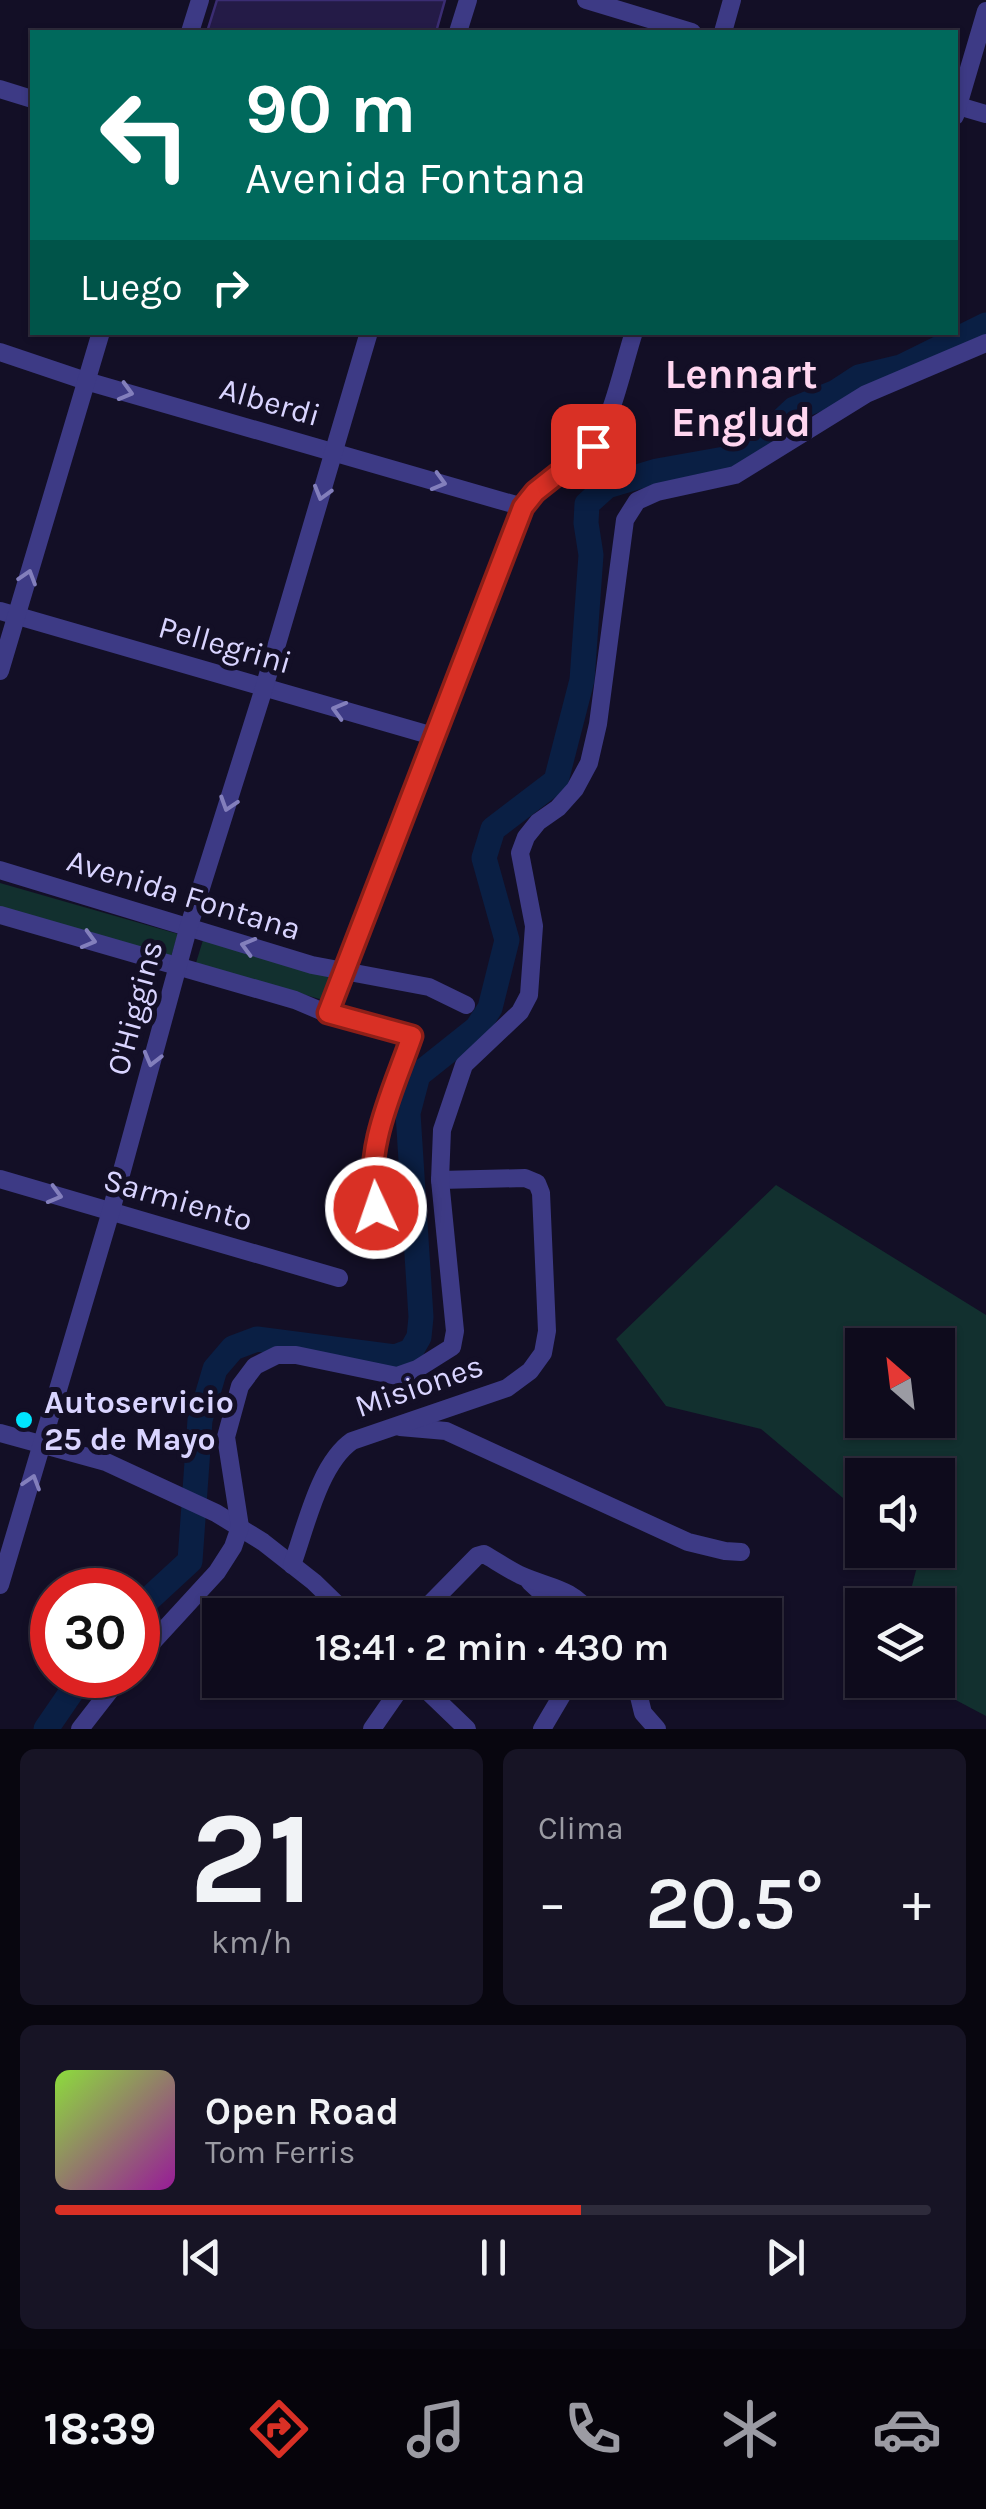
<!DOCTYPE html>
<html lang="es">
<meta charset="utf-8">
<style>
body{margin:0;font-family:Karla,sans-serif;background:#171425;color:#f1f3f6;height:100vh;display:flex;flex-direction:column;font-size:38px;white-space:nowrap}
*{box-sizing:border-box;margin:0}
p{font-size:32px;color:#9b9ba3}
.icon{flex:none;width:55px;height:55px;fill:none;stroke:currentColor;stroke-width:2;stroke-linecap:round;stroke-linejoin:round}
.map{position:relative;height:1729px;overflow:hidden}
.sheet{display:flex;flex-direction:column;gap:20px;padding:20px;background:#08060f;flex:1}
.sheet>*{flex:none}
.guide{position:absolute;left:30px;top:30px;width:928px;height:305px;border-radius:0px;box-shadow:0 2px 8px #0004,0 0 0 2px #2e2b3b;background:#00695c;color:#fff;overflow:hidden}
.needle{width:65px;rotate:332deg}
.buttons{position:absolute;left:845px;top:1328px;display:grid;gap:20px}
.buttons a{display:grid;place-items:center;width:110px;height:110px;border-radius:0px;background:#0e0b1c;box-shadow:0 2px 8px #0004,0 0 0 2px #2e2b3b;font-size:50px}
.speed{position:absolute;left:30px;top:1568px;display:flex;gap:20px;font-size:50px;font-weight:700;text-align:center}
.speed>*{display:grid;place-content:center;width:130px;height:130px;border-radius:50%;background:#0e0b1c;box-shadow:0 2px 8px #0004,0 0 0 2px #2e2b3b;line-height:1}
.speed .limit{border:15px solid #d22;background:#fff;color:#111}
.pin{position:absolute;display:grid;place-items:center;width:85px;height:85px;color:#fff;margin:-42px;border-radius:20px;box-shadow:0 5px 15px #0006}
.me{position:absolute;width:110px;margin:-55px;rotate:357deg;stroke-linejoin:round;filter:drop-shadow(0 0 8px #0008)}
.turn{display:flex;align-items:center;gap:35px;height:210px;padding:0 50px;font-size:45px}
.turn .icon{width:130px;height:130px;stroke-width:2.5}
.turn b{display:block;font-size:70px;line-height:85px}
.then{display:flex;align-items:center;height:95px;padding:0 50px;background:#0003;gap:20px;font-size:38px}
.big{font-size:75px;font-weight:600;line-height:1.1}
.sheet .widget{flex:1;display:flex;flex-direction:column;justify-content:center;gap:15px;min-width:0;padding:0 35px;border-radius:15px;background:#171425}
.sheet .dial{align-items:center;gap:0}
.dial b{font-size:130px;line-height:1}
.song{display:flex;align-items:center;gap:30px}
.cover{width:120px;height:120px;border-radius:15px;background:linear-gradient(135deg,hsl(90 70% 55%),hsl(300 70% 35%))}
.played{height:10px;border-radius:5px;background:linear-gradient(90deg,#d93025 60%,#2e2b3b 60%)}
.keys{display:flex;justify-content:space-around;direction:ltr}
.heat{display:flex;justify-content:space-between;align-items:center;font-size:55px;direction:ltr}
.sheet .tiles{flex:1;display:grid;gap:20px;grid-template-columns:1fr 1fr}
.widget:last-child{grid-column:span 2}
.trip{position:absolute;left:202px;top:1598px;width:580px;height:100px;border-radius:0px;background:#0e0b1c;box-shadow:0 2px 8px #0004,0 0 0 2px #2e2b3b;font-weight:600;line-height:100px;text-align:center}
.dock{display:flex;height:160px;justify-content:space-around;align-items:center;background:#06040b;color:#9b9ba3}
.dock .icon{width:70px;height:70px}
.dock .selected{color:#d93025}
.dock b{font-size:45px;color:#f1f3f6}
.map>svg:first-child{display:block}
.green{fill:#12302f;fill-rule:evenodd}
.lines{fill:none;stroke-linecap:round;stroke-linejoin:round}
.river{stroke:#0a1f44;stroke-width:25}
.building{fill:#241b47;stroke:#3b2d73;stroke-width:2.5}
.minor{stroke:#3d3a85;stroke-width:18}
.oneway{stroke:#837fbc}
.route-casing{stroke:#8d1f18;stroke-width:25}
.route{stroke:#d93025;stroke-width:18}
.poi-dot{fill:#00e5ff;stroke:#130f26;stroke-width:4}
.labels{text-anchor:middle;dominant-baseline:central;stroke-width:10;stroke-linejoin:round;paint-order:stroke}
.street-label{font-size:32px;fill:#d9d4ff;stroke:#130f26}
.poi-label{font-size:32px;font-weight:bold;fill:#d9d4ff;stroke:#130f26;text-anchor:start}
.district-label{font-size:42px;font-weight:bold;fill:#ffd6f0;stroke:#130f26}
</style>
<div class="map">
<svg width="986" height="1729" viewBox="0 0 986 1729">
<rect width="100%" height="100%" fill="#130f26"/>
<!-- green -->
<g class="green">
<polygon points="0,883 178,934 171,957 0,907"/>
<polygon points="203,940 329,977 323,1000 196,963"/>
<path d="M776 1185 986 1315V1716L918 1680H938V1605H907L919 1559 908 1550H938V1475H862V1514L761 1429 666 1406 616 1339ZM862 1345H938V1420H862Z"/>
</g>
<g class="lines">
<!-- river -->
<g class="river">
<polyline points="138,1609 190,1561 200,1420 215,1369 233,1348 257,1339 395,1357 411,1351 419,1337 421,1317 408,1113 418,1075 477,1028 490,1008 507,940 484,858 493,829 556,781 582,680 591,555 586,523 587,504 607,486 657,471 730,458 759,442 794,409 836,392 859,377 901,367 986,325"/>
<polyline points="46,1729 83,1675"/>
</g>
</g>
<!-- building -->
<polygon class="building" points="217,0 445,0 436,32 207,32"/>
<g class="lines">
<!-- minor -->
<g class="minor">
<polyline points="586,0 692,32"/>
<polyline points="190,32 200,0"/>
<polyline points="458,32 468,0"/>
<polyline points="723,32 732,0"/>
<polyline points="0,89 32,99"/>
<polyline points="955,105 986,114"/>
<polyline points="955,116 986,11"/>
<polyline points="0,352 86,381 523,507"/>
<polyline points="0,611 433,736"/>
<polyline points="0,671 101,332"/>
<polyline points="0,870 312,965 429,987 466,1005"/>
<path d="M0 915 295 1000 340 1019 412 1036C393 1091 363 1149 376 1208"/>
<path d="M328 1013 523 507C543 482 575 469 594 444 612 421 624 362 634 332"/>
<polyline points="0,1179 339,1278"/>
<polyline points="400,1427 446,1431 688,1542 725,1551 741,1552"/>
<polyline points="0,1433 106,1462 216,1513 263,1542 314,1582 348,1615"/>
<path d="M292 1565C306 1527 319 1464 352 1441L507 1388 530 1371 543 1353 547 1331 541 1193 537 1183 525 1178 440 1180"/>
<polyline points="530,1582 566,1615"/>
<polyline points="0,1585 111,1211 188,929 264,688 369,332"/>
<path d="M419 1615 477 1556 484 1554C496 1561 508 1569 520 1575 551 1589 569 1586 592 1615"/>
<polyline points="138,1658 217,1572 233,1547 240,1527 226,1437 240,1386 255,1366 277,1355 296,1355 397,1376 417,1369 452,1347 455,1331 440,1180 442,1130 464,1065 520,1012 529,995 534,926 520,853 526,837 538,822 558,808 575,789 589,763 598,724 625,520 637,501 657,492 735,475 866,394 986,343"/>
<polyline points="416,1680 467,1729"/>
<polyline points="635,1680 643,1713 657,1729"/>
<polyline points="80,1729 122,1675"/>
<polyline points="372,1729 406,1680"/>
<polyline points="542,1729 571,1680"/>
</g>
</g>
<!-- one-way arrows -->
<defs><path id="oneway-chevron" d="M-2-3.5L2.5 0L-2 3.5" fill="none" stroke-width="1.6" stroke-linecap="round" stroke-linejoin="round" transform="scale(2.5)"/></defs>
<g class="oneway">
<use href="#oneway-chevron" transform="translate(126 392) rotate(16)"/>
<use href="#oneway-chevron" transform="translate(439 482) rotate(16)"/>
<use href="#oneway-chevron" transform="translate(322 493) rotate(106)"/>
<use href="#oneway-chevron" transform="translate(28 577) rotate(-73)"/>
<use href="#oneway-chevron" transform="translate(339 710) rotate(-164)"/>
<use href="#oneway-chevron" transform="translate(228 804) rotate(108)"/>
<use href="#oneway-chevron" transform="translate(89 940) rotate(16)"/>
<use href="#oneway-chevron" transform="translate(248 946) rotate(-164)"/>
<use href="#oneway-chevron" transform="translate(152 1059) rotate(105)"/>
<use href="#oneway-chevron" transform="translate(55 1195) rotate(16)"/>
<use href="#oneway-chevron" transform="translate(32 1482) rotate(-73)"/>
</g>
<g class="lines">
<defs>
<path id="route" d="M376 1208C363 1149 393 1091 412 1036L328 1013 523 507 535 492 593 446"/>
</defs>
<!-- route casing -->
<use href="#route" class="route-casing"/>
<!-- route -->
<use href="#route" class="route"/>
</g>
<!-- markers -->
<circle class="poi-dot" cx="24" cy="1420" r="10"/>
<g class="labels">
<!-- street labels -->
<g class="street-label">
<text transform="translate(270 402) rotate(16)">Alberdi</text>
<text transform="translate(225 645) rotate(16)">Pellegrini</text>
<text transform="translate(184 895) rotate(17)">Avenida Fontana</text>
<text transform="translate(135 1008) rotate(-75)">O'Higgins</text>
<text transform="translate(178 1200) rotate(16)">Sarmiento</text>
<text transform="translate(419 1386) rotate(-19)">Misiones</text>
</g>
<!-- poi labels -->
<g class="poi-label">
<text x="44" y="1402">Autoservicio<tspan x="44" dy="37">25 de Mayo</tspan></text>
</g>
<!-- district labels -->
<g class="district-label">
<text x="741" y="374">Lennart<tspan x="741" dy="48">Englud</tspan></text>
</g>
</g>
</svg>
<div class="buttons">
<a><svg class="needle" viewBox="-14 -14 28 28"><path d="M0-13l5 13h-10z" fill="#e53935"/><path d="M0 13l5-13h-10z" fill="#9b9ba3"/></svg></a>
<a><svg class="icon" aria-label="sound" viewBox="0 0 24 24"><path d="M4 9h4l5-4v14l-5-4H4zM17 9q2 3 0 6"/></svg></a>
<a><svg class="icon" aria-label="layers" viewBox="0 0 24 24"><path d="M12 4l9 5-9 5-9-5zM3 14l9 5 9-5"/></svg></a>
</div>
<div class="speed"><div class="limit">30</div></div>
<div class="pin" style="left:593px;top:446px;background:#d93025"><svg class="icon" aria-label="arrive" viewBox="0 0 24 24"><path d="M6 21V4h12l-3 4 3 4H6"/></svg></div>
<svg class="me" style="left:376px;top:1208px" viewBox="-20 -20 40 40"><circle r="17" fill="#d93025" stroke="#fff" stroke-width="3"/><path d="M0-11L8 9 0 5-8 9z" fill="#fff"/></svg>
<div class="trip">18:41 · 2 min · 430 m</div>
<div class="guide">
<div class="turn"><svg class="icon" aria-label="left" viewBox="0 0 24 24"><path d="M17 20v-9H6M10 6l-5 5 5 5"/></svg><div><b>90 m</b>Avenida Fontana</div></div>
<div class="then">Luego<svg class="icon" aria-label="right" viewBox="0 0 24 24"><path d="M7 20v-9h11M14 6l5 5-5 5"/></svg></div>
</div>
</div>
<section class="sheet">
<div class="tiles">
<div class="widget dial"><b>21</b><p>km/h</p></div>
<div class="widget"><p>Clima</p>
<div class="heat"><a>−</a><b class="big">20.5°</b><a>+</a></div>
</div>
<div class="widget">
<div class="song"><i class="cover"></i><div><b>Open Road</b><p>Tom Ferris</p></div></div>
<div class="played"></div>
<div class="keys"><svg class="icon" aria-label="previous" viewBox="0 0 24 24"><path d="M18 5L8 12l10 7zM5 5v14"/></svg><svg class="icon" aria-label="pause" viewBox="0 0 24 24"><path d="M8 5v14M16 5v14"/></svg><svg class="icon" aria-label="next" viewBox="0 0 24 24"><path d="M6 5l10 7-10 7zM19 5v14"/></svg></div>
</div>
</div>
</section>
<nav class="dock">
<b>18:39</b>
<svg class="icon selected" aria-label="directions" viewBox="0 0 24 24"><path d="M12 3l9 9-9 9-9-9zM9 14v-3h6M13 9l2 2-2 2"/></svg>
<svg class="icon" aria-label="music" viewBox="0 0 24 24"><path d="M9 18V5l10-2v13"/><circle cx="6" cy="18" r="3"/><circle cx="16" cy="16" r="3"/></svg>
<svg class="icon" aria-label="phone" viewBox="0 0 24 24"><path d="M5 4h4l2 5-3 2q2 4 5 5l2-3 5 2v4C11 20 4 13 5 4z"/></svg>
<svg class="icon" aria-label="climate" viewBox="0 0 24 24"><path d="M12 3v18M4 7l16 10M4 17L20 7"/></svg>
<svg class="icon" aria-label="car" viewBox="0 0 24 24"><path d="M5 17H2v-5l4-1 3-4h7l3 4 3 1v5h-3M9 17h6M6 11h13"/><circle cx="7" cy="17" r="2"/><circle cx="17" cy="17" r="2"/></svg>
</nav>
